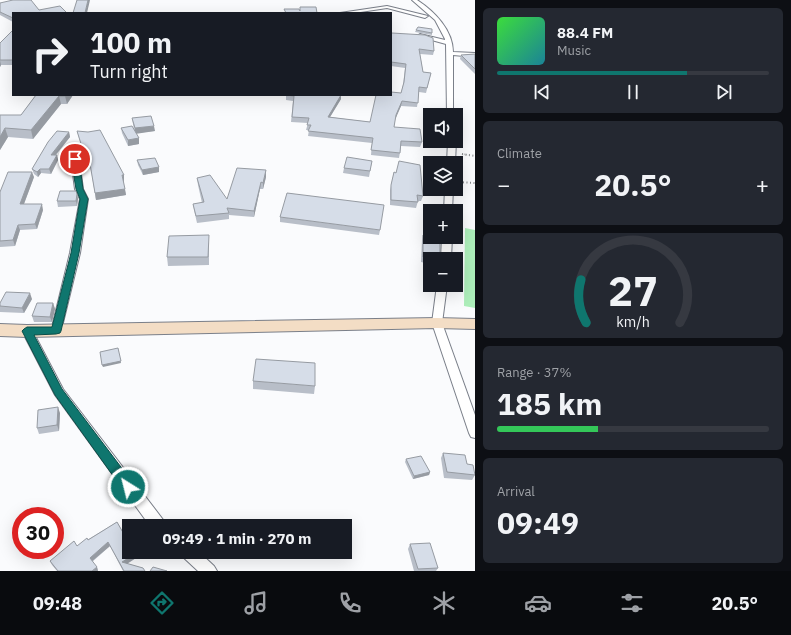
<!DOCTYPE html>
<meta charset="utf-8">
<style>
body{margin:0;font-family:"IBM Plex Sans",sans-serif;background:#242831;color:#f1f3f6;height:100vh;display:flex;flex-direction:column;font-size:15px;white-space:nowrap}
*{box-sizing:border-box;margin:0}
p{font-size:13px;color:#9ea1a6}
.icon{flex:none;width:22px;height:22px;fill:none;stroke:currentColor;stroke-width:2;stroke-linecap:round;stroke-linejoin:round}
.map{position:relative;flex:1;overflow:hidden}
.drawer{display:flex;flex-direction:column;gap:8px;padding:8px;background:#0d0f14;width:316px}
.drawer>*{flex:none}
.banner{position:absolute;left:12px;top:12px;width:380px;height:84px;border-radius:0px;box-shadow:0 4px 16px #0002;background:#171b24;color:#f1f3f6;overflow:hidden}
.buttons{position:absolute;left:423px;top:108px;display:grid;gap:8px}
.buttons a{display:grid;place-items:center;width:40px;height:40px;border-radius:0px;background:#171b24;box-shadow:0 4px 16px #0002;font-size:20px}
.speed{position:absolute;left:12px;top:507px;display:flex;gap:8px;font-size:20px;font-weight:700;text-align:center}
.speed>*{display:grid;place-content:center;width:52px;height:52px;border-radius:50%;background:#171b24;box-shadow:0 4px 16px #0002;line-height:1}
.speed .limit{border:6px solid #d22;background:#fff;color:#111}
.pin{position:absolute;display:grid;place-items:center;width:34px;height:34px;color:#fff;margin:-17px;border:2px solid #fff;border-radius:50%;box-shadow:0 1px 4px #0007}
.me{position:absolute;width:44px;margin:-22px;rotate:324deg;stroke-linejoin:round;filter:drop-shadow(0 0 3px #0008)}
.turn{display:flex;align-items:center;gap:14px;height:84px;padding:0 12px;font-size:18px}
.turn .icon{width:52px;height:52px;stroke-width:2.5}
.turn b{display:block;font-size:28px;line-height:34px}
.big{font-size:30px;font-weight:700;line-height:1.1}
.drawer .tile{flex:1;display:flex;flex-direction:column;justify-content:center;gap:6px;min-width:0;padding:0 14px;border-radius:6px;background:#242831}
.drawer .dial{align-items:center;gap:0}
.dial svg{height:104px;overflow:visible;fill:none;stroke:#363941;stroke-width:7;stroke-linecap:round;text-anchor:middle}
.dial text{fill:#f1f3f6;stroke:none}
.song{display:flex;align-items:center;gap:12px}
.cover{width:48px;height:48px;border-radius:6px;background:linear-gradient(135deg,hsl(120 70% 55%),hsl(190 70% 35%))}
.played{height:4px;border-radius:2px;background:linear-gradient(90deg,#0f766e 70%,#363941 70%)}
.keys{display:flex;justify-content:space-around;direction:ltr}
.heat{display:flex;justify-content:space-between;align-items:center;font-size:22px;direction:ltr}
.charge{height:6px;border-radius:3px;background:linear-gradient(90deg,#34c759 37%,#363941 0)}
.trip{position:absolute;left:122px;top:519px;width:230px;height:40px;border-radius:0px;background:#171b24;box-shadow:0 4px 16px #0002;font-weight:700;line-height:40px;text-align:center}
.menu{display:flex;height:64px;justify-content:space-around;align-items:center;background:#090b0e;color:#9ea1a6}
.menu .icon{width:28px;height:28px}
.menu .active{color:#0f766e}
.menu b{font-size:18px;color:#f1f3f6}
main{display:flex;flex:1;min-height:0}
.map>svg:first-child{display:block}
.green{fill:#adeeba}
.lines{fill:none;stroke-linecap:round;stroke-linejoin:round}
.minor-casing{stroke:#7a7f89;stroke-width:2}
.secondary-casing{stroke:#7a7f89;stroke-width:2}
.path-far1{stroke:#87898c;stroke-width:1.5;stroke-dasharray:0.5 1.5;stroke-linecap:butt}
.path{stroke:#87898c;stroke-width:2;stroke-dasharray:1 2.5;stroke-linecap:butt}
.minor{fill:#fff;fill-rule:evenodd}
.secondary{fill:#f3ddc5;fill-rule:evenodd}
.wall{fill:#b8bec8}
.shaded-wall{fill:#969ba2}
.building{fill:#d6dde8;stroke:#969ba2}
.route{fill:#0f766e;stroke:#0a4d48}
</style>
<main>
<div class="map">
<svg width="475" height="571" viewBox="0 0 475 571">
<rect width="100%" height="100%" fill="#fafbfd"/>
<!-- green -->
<polygon class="green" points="465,228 475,230 475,308 464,306"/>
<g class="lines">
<defs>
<g id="minor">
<path d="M412 0H417C434 11 453 30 453 52L475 53V57L453 55V115H447L446 44 417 36 420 34 445 40V39L435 20Z"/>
<polygon points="387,6 428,16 425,18 387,8 354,13 340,13"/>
<polygon points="448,141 456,141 455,163 447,163"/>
<polygon points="72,157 78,157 79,159 83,189 88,199 80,253 61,331 60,334 52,334 51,331 70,253 80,199 75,189 71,159"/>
<polygon points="445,189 453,189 452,211 444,211"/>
<polygon points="442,237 452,237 451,259 441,259"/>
<polygon points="437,285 447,285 442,323 475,415 475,438 471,437 469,433 432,323"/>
<polygon points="27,327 31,328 63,389 164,521 166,526 150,526 55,395 22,331 23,328"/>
<polygon points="181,552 199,552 214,566 217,571 198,571 183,557"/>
</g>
<polygon id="secondary" points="437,318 475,319 475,329 437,328 27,337 0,336 0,324 27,325"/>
</defs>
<!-- minor casing -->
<use href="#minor" class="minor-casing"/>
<!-- secondary casing -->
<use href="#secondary" class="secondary-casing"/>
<!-- path-far1 -->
<polyline class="path-far1" points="462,154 468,155"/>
<!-- path -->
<g class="path">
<polyline points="462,154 475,156"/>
<polyline points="456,182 475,183"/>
</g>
<!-- minor -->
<use href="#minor" class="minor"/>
<!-- secondary -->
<use href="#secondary" class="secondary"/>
</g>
<!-- wall -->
<g class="wall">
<polygon points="0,3 39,10 13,13 13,22 0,15"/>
<polygon points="13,30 13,65 1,65 0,67 0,43"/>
<polygon points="416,30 432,33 432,35 415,32"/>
<polygon points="391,32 392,33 434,51 433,55 420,54 423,72 431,73 426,93 419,92 417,107 401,106 395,119 394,127 422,142 420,147 401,146 399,158 371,155 372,143 308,136 309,130 306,130 308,123 291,122 293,101 286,100 286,95 341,99 330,117 370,122 401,93 403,85 405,68 391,66"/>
<polygon points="475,54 475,74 460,59 461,55"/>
<polygon points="36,95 73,95 67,104 61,104 33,139 8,137 0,150 0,115 21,115"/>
<polygon points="132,118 155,131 136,133 139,144 128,146 122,133 121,128 134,130"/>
<polygon points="77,131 124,182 123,182 126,195 96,200 90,165 89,169 79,138"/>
<polygon points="69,132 70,137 56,155 58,160 51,174 41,173 38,177 34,174 32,169"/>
<polygon points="137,160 159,167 159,172 143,175 138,165"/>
<polygon points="372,161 369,177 343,173 344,168"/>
<polygon points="266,170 266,177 263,189 260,189 254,217 229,215 229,219 197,223 194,210 193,204 202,203 198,185 197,178 227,199"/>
<polygon points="394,172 423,196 421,201 418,201 416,208 390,205 390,190"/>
<polygon points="34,177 24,204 43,210 37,229 20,230 15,246 0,247 0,192"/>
<polygon points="77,194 78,199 77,206 58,207 57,201"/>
<polygon points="280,217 380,230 379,235 280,222"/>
<polygon points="423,235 440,259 430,259 430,264 421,262 422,240"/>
<polygon points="209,243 209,265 168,266 167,257"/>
<polygon points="32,299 24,313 0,312 0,303"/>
<polygon points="53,303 55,309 52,322 34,322 32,316"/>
<polygon points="253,381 315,386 314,394 253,389"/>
<polygon points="60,413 59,431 39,434 37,428"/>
<polygon points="443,453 475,475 472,480 444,478 441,458"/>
<polygon points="406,459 430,472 429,475 413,479 405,462"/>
<polygon points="117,522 135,554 136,558 127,564 145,571 123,571 110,546 92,562 97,567 98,571 57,571 52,565 50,561 77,546"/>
<polygon points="410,544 438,568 436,571 414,571 408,549"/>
</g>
<!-- shaded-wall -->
<g class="shaded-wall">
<polygon points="88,0 90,0 87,13 85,13"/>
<polygon points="0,60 1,65 0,67"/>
<polygon points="66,95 73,95 67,104 65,96"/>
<polygon points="341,95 341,99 327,122 328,117"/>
<polygon points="59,96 61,104 33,139 31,130"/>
<polygon points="402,101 401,106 395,120 396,115"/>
<polygon points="154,126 155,131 135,134 135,128"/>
<polygon points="5,128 8,137 0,150 0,137"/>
<polygon points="69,132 70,137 52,159 51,155"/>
<polygon points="139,138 139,144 128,146 128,140"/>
<polygon points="57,155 58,160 51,174 49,169"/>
<polygon points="89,158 90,165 89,169 87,163"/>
<polygon points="159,167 159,172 143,175 142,170"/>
<polygon points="40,169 41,173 38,177 37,172"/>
<polygon points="266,170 266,177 263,189 263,183"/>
<polygon points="32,172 34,177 22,209 20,204"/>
<polygon points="122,175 124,175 124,182 123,182"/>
<polygon points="261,182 260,189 254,217 254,211"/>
<polygon points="125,189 126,195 96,200 95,193"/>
<polygon points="77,194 78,199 77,206 76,201"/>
<polygon points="42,204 43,210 37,229 35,224"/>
<polygon points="18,225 20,230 15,246 13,240"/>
<polygon points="30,293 32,299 24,313 22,308"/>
<polygon points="53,303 55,309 52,322 50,317"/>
<polygon points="118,348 121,363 103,367 102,365"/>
<polygon points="58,407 60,413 59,431 57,425"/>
<polygon points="430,472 429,475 413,479 414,476"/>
<polygon points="108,542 110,546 91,562 90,558"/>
<polygon points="135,554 136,558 123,566 122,562"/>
<polygon points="97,567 98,571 92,571"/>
</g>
<!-- building -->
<g class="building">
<polygon points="13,0 31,0 39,10 60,6 67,13 13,13 13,18 0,12 0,3"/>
<polygon points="77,0 88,0 85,13 73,13"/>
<polygon points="300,7 316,7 317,13 286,13 284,9 299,9 300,11"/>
<polygon points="418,27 432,29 432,33 416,30"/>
<polygon points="13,30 13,60 0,60 0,43"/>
<polygon points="391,32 392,33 425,35 433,38 434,51 419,49 423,72 431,73 427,88 419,87 418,103 402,101 396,115 394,127 420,129 422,142 401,141 400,153 371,150 373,138 308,131 311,125 307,125 309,118 292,117 294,96 286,95 341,95 328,117 370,122 376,95 391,95 391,92 401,93 404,82 406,64 391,62"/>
<polygon points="475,54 475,69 461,55"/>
<polygon points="36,95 66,95 65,96 59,96 31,130 5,128 0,137 0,115 21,115"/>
<polygon points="151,116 154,126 135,128 132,118"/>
<polygon points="132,126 139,138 128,140 121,128"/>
<polygon points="100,130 124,175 122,175 125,189 95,193 89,158 87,163 77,131 88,132"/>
<polygon points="57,131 69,132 51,155 57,155 49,169 40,169 37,172 32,169 48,142"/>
<polygon points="347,157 372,161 370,171 344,168"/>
<polygon points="155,158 159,167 142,170 137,160"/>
<polygon points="399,161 420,165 423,196 417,195 418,202 391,200 391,185 394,172 396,173"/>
<polygon points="237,168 266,170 263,183 261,182 254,211 227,208 229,213 196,216 193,204 204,202 197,178 210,175 227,199"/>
<polygon points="8,172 32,172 20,204 42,204 35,224 18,225 13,240 0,241 0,192"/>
<polygon points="60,191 76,191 77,194 76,201 57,201"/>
<polygon points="287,193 384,205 380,230 280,217"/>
<polygon points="209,235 208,257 167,257 169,236"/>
<polygon points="423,235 430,236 430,237 440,237 440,259 423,257"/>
<polygon points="6,292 30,293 22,308 0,306 0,303"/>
<polygon points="37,303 53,303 50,317 32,316"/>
<polygon points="118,348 121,361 102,365 100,352"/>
<polygon points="256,359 315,363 315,386 253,381"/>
<polygon points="58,407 57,425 37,428 38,410"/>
<polygon points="443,453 465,455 467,464 473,465 475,475 447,472"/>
<polygon points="421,456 430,472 414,476 406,459"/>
<polygon points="117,522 129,543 129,552 134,552 135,554 122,562 143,568 145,571 124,571 108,542 90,558 97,567 92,571 58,571 50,561 74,541 77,546 87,538 88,540"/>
<polygon points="430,543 438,568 418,569 410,544"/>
<polygon points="153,567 167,571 150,571"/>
</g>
<!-- route -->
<polygon class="route" points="75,157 79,159 83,189 88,199 79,253 61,331 60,333 56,334 34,335 62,389 133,483 135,487 133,491 128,493 124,491 55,395 22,331 24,329 27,327 52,327 71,253 80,199 76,189 71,159"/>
</svg>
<div class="buttons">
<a><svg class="icon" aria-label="sound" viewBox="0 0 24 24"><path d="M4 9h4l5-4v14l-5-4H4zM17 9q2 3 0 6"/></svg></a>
<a><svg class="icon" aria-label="layers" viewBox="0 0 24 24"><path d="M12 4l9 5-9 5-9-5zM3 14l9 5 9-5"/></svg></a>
<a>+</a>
<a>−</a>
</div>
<div class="speed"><div class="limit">30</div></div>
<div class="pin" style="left:75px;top:159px;background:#d93025"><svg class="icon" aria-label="arrive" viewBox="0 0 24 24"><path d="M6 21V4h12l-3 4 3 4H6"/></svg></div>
<svg class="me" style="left:128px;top:487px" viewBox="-20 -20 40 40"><circle r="17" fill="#0f766e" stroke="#fff" stroke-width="3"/><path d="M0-11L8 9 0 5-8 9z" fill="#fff"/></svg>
<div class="trip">09:49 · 1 min · 270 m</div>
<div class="banner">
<div class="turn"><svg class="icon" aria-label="right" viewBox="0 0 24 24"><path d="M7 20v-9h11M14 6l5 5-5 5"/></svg><div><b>100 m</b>Turn right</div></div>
</div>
</div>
<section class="drawer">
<div class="tile">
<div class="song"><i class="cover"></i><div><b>88.4 FM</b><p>Music</p></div></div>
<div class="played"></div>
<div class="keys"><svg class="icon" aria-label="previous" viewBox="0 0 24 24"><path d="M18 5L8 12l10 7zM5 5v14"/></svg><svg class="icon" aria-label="pause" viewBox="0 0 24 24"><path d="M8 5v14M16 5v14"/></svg><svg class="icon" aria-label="next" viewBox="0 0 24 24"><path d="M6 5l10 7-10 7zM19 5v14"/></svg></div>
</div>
<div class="tile"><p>Climate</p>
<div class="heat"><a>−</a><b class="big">20.5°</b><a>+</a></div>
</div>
<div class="tile dial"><svg viewBox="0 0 100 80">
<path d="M14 69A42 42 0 1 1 86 69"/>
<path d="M14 69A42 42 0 0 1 10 36" stroke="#0f766e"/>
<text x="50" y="56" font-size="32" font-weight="700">27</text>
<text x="50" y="72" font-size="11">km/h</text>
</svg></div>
<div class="tile"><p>Range · 37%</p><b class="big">185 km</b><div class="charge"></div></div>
<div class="tile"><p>Arrival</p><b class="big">09:49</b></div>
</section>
</main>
<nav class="menu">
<b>09:48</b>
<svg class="icon active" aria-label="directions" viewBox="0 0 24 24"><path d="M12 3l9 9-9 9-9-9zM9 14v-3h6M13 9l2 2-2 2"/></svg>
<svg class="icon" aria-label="music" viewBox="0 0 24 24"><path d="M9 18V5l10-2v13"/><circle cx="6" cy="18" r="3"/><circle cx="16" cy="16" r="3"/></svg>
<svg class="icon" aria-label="phone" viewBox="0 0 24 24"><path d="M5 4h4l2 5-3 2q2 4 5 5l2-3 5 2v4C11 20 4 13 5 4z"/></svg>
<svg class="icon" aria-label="climate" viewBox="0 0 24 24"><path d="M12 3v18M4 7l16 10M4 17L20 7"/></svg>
<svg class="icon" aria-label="car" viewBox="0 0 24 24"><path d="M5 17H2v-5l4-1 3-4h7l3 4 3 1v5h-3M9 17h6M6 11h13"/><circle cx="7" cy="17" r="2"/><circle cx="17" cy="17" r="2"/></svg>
<svg class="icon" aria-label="filters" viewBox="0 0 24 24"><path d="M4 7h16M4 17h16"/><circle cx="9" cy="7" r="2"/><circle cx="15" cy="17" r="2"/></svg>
<b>20.5°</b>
</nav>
